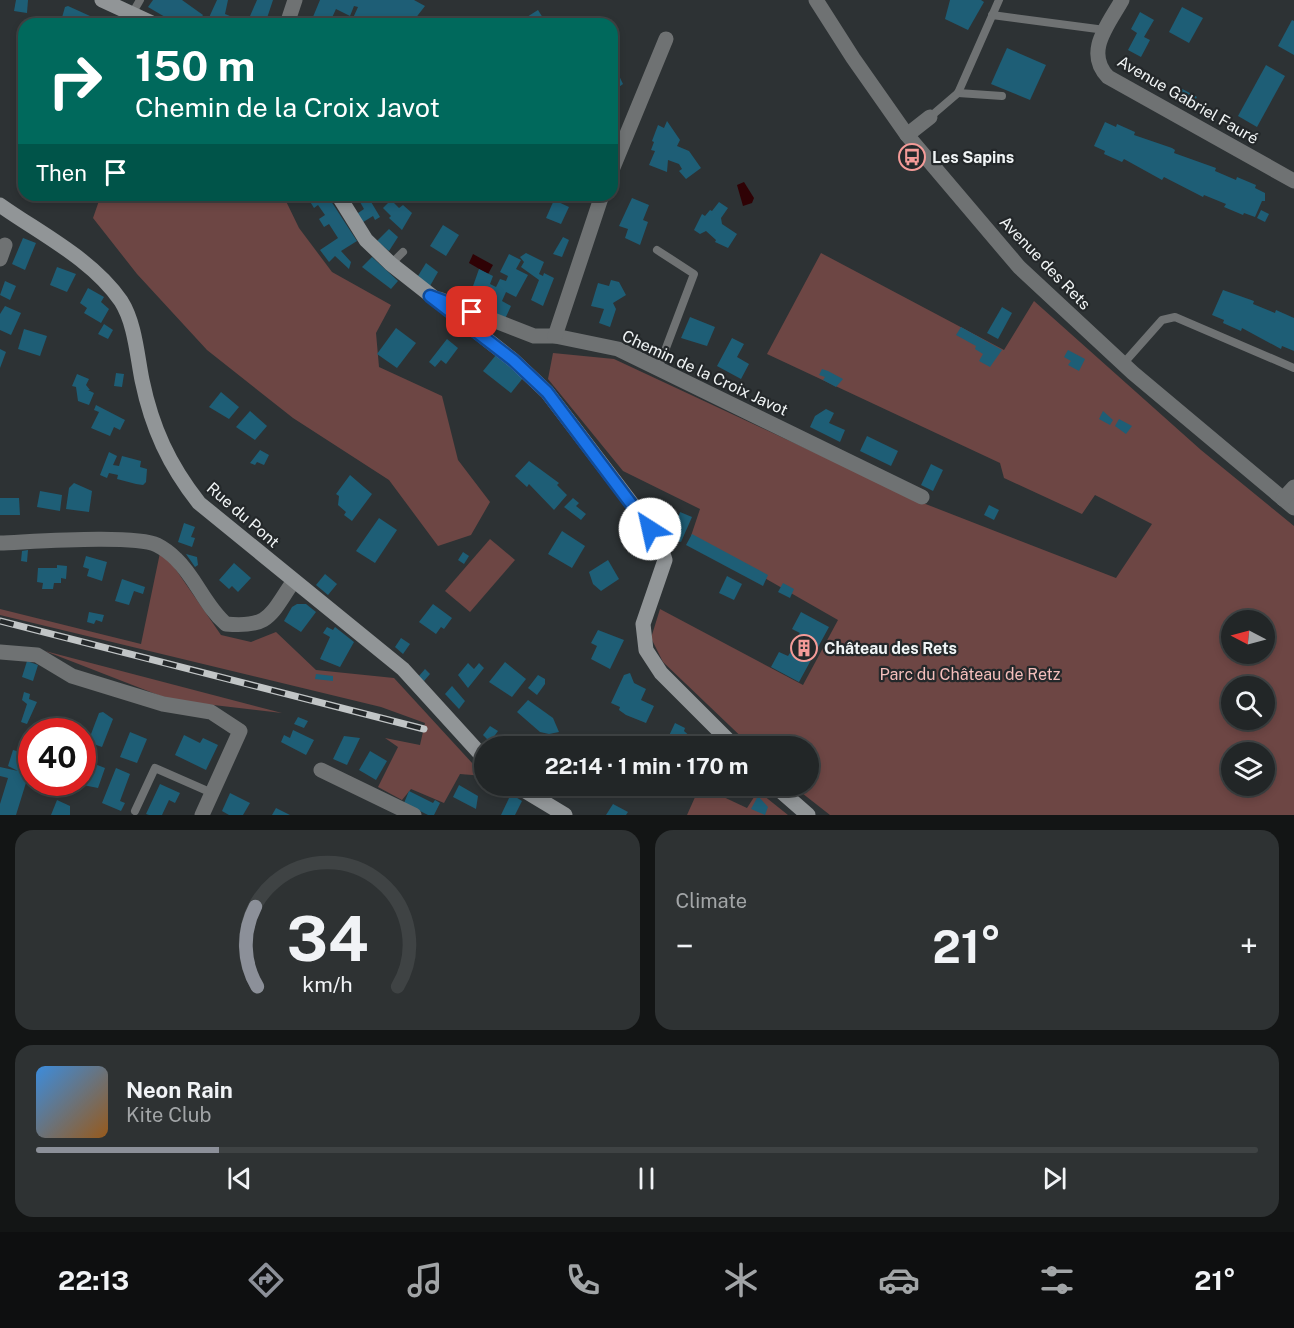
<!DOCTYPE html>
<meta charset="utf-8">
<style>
body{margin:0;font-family:"Public Sans",sans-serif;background:#2e3233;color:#f1f3f6;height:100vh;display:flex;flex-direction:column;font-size:22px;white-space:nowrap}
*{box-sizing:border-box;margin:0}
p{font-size:20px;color:#a2a5a7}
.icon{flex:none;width:33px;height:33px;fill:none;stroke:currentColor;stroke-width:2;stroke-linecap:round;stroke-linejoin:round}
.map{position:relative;height:815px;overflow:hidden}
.drawer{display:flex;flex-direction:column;gap:15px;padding:15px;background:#131515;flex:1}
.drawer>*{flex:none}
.guide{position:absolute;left:18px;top:18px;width:600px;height:183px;border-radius:18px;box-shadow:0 3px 9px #0003,0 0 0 2px #3f4344;background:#00695c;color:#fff;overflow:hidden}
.needle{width:39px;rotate:276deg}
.controls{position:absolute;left:1221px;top:610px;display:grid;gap:12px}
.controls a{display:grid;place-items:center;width:54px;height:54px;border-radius:50%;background:#222627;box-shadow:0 3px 9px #0003,0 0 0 2px #3f4344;font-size:30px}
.speed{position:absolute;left:18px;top:718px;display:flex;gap:12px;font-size:30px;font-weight:700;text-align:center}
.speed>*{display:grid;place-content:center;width:78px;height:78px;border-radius:50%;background:#222627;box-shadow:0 3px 9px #0003,0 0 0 2px #3f4344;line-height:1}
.speed .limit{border:9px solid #d22;background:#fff;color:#111}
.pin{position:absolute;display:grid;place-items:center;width:51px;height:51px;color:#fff;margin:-26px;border-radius:12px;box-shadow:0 3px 9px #0006}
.me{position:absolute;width:66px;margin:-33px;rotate:325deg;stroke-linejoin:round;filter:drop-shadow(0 0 4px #0008)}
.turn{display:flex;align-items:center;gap:21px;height:126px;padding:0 18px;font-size:27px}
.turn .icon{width:78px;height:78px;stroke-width:2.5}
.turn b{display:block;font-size:42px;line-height:51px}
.then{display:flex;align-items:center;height:57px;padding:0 18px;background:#0003;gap:12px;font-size:22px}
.big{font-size:45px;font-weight:700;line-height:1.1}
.drawer .widget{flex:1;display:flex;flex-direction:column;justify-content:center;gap:9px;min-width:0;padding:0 21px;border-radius:18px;background:#2e3233}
.drawer .dial{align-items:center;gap:0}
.dial svg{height:156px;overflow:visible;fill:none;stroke:#3f4344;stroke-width:7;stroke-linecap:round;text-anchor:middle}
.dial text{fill:#f1f3f6;stroke:none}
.song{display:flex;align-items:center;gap:18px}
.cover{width:72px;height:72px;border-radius:9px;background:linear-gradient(135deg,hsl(210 70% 55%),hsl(30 70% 35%))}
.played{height:6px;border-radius:3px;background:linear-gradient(90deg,#8c9099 15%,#3f4344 15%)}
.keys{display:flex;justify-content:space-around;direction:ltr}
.heat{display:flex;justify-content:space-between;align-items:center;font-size:33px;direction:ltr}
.drawer .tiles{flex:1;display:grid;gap:15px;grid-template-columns:1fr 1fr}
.widget:last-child{grid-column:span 2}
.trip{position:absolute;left:474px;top:736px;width:345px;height:60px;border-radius:30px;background:#222627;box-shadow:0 3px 9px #0003,0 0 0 2px #3f4344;font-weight:700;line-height:60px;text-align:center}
.tab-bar{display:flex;height:96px;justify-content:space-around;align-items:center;background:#0e0f10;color:#a2a5a7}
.tab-bar .icon{width:42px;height:42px}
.tab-bar .active{color:#8c9099}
.tab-bar b{font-size:27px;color:#f1f3f6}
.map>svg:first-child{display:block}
.green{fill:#6d4644;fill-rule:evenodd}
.water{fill:#2f0205}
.building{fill:#1e5e76}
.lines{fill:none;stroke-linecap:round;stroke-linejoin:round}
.lane{stroke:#6f7273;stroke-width:8}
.street{stroke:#6f7273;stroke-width:15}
.secondary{stroke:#919597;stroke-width:15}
.rail-casing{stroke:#c1c5c6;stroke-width:7}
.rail{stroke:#24282a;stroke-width:4.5;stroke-dasharray:14;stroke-linecap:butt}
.route-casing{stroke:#114b97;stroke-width:15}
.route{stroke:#1a73e8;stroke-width:10}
.labels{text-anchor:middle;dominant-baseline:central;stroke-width:4.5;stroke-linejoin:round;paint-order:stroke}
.street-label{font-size:16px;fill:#f0f4f5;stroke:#24282a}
.poi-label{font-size:16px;font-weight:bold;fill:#f0f4f5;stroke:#24282a;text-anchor:start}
.park-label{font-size:16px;fill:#f5bfbc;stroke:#24282a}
</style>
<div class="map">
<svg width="1294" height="815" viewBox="0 0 1294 815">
<rect width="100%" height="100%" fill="#2d3234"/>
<!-- green -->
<g class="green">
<polygon points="101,195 283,195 299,228 332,272 391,305 376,333 379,367 442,396 458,460 490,502 471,535 438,546 389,480 293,418 207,350 137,274 93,218"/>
<path d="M821 253 1004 350 1034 301 1201 450 1294 526V815H830L793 786H808V747H752L663 662 651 638 660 609 803 685 838 620 691 536 700 509 623 471 548 379 553 353 614 359 923 503 1116 578 1152 524 1095 495 1082 514 1004 478 1000 463 767 354ZM1232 621H1264V654H1232ZM1232 687H1264V720H1232ZM1232 753H1264V786H1232Z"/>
<polygon points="490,539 515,560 470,612 445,591"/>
<polygon points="161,548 221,635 251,642 276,632 316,670 394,678 484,776 460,774 444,803 411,789 402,800 378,787 398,747 385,738 420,745 425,723 381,707 0,615 0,609 141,644"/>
<polygon points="45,651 282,713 171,700"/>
<polygon points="700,786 747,808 758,791 788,815 687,815"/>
</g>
<!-- water -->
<g class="water">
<polygon points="744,182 754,198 752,203 743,206 737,185"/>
<polygon points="473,254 493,265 488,274 469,263"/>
</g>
<!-- building -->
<g class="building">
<polygon points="16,0 28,0 27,13 14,11"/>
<polygon points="153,0 182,0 203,15 197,24 177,24 148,7"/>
<polygon points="217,0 228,0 225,14 247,23 257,0 273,0 265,24 206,24"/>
<polygon points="320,0 414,0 425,6 411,24 391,24 377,17 373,24 356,24 358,20 353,18 358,7 354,6 350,16 336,9 329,24 310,24"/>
<polygon points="950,0 981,0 984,2 968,30 945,19"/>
<polygon points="68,6 90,16 87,24 61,21 65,7"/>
<polygon points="1182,7 1203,18 1189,43 1169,32"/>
<polygon points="538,10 543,18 540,21 542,24 520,24 519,22"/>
<polygon points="1140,12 1154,20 1144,37 1150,40 1141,57 1128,50 1137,33 1131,29"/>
<polygon points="1292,20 1294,21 1294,55 1278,46"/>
<polygon points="1007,48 1046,65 1030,100 991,84"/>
<polygon points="612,61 623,84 612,92"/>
<polygon points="1266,65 1285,76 1257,127 1238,116"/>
<polygon points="1175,85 1197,97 1193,104 1171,92"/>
<polygon points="667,121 680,140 677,146 689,151 701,168 686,179 679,171 682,169 679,164 668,160 667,172 649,165 655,151 651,150 654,142 652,141 658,125 664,128"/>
<polygon points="1105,122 1116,127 1117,124 1135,132 1134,135 1172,148 1175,150 1174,153 1216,168 1215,171 1236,180 1237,177 1256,185 1255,188 1265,193 1265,201 1262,201 1255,217 1244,213 1243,215 1224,207 1226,204 1204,195 1203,197 1164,177 1162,180 1124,159 1122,162 1104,154 1105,151 1094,146"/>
<polygon points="306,195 327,195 357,241 341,251 351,262 349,269 335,256 329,262 320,250 338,238 329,224 324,227 319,219 325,215 318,205 314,208"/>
<polygon points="356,195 367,195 380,217 375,220 373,216 360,224 355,215 364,209"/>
<polygon points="479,195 505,195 505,196 494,198 491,196 488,201"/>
<polygon points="632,198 649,205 643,220 648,222 640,245 625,238 628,229 619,226"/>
<polygon points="391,200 399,208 403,205 412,213 402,230 389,218 391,216 383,208"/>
<polygon points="554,200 569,207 561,224 546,218"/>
<polygon points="719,202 728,208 721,218 722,224 737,234 728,248 715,242 716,240 706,231 700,234 694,230 702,214 705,216 710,210 712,211"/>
<polygon points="1261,210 1269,214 1265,222 1257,218"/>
<polygon points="443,225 459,235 446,256 430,246"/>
<polygon points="389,229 398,237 389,251 377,241"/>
<polygon points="563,237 569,240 562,257 553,254"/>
<polygon points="23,238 36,243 25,270 12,264"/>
<polygon points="526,253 544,262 539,274 543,276 544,273 554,278 543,306 531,300 539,280 521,267 524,262 520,257"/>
<polygon points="509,254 521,260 516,269 528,275 516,297 506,292 502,301 511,306 504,321 482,312 489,297 472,289 479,269 493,276 490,284 496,287 500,279 506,281 508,276 500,272"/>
<polygon points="372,257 398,281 391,289 362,267"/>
<polygon points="426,263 438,272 430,286 418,276"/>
<polygon points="57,267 76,274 67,292 50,285"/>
<polygon points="611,280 619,282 626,295 613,303 616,309 610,327 599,323 604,309 591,306 598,283 609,286"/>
<polygon points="5,281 16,286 10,300 0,295"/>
<polygon points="88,288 104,297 101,302 109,309 101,323 84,313 87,308 80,303"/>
<polygon points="1223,290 1254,301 1253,304 1275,313 1276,310 1294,318 1294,351 1282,346 1281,349 1242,328 1241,331 1223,323 1224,320 1212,315"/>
<polygon points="5,306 21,313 11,335 0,330 0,314"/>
<polygon points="1002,307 1012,313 998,339 987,333"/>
<polygon points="690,317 715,327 707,346 681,338"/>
<polygon points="104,324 113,330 108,339 98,334"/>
<polygon points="961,327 1002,350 990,367 979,361 983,354 975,349 976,346 956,335"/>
<polygon points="396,328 416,343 397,368 377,354"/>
<polygon points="24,329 47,336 40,356 18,349"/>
<polygon points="732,338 744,344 737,357 749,364 741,379 717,366"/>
<polygon points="447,339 458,348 446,364 441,360 435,367 429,362"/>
<polygon points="0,349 6,352 0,368"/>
<polygon points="1068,350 1085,359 1079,371 1068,365 1071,361 1064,357"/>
<polygon points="496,355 523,378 511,393 483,371"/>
<polygon points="822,369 828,371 843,379 836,387 823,380 825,377 819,375"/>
<polygon points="116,373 124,374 122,387 114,386"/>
<polygon points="77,374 89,379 86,385 90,390 88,390 94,393 89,405 78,401 76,387 72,386"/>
<polygon points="221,392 239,407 229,419 209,407"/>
<polygon points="96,405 125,420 120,430 114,427 110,436 91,428 99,412 94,410"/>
<polygon points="826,409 834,413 829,423 845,430 840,442 810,427 815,416"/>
<polygon points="250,411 267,426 255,440 236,427"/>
<polygon points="1103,411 1113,420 1110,425 1099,419"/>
<polygon points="1119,419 1132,426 1126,434 1115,426"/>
<polygon points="867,436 898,451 891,466 860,451"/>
<polygon points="260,450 269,455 264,465 257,462 255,465 250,463"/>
<polygon points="109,452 117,456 113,465 119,466 122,456 141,461 140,467 147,469 146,482 143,485 136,484 117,479 118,475 109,473 107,478 100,475"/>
<polygon points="529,461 559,483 557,485 567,495 554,510 529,484 527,487 515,476"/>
<polygon points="931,464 943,470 933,491 921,485"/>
<polygon points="350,475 372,494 352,521 344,515 346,512 338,505 339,496 336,494"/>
<polygon points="74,483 92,491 89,512 66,509 69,488"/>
<polygon points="40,491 62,495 60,511 37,507"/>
<polygon points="0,498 19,498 20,515 0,515"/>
<polygon points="573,498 579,503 576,506 586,514 581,520 564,507"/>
<polygon points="989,505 999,510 994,520 984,515"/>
<polygon points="680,512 692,517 681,542 670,538"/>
<polygon points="379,518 397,530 375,563 356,551"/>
<polygon points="184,523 195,527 191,537 195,538 192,547 178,542"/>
<polygon points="562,531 585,546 572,568 548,554"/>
<polygon points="692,534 768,575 763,586 686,545"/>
<polygon points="28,550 27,562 21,561 22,551"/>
<polygon points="463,552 469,556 464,564 458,560"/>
<polygon points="186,554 197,557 198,565 195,567"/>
<polygon points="86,556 107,562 102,581 87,576 89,569 83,567"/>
<polygon points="608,560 619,579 601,591 593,584 589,572"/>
<polygon points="234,563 251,578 238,592 232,586 229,589 219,580"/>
<polygon points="57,565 67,566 66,579 61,578 61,583 54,583 53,589 42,589 43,583 37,582 38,568 57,568"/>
<polygon points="325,574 337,584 328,595 316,585"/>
<polygon points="727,576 742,584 734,600 719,593"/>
<polygon points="122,579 145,587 143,594 134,591 129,605 115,601"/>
<polygon points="783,583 794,589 790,598 778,592"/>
<polygon points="297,604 306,604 316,612 301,632 284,621 292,607"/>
<polygon points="433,604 452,618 444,629 441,627 436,634 419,622"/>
<polygon points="89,612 104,615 102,622 96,620 94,624 87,622"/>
<polygon points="801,612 829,627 799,682 771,667 779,652 788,656 792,650 790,646 800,633 792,629"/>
<polygon points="327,627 333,630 335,627 354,642 340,667 320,659 330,637 323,633"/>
<polygon points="598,630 624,640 610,669 591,659 597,646 591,643"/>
<polygon points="401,638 410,644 403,654 395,647"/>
<polygon points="27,661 38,665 33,681 22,677"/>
<polygon points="505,662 526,679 512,697 489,682"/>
<polygon points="468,663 474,669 479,663 484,668 468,688 458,675"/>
<polygon points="425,669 430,674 424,681 419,676"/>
<polygon points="630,673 634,683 646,689 641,700 654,706 646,723 626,715 619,710 620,707 611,703 624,675"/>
<polygon points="316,674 333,676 333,681 315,679"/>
<polygon points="538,675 545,679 545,684 537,695 528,688"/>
<polygon points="452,686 465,701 459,709 445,694"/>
<polygon points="24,692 30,694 29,699 37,702 27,724 21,722 27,704 22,700"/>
<polygon points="528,700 553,718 559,732 549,734 540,732 517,712"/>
<polygon points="103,712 113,719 102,747 88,742 99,713"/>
<polygon points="298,717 308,721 304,728 294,724"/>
<polygon points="60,721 78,726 76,732 56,732"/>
<polygon points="675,723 685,728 684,731 692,738 695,747 667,747 670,741 667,740"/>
<polygon points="490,726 498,731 490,742 483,735"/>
<polygon points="32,727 38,729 37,732 32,732 32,753 24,751"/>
<polygon points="293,730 314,740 306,755 281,742 284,735 290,738"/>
<polygon points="130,732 147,739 137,763 120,757"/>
<polygon points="184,735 200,743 203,738 218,745 206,770 175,755"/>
<polygon points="344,736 360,738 347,765 333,759"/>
<polygon points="13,750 20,752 19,756 24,758 21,771 29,773 16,815 0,815 0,804 8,778 0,776 0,767 18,771 8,766"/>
<polygon points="370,751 387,761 376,780 359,770"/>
<polygon points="92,763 105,768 98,788 83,785 89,769 87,769"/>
<polygon points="116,768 130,774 120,801 125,803 121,811 102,803"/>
<polygon points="160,784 180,793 175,803 169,800 162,815 149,815 146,814"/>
<polygon points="459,785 478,796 476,809 453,797"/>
<polygon points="712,786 740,786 735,798 711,789"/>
<polygon points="409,791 433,803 435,800 440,803 434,815 428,815 404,803"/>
<polygon points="230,793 250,803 243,815 229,815 222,811"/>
<polygon points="511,794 522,801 515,815 501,815"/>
<polygon points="758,796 768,807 765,815 751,809"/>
<polygon points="57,800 70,806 70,815 51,815"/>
<polygon points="613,804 628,812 626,815 606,815"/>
<polygon points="276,808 290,815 272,815"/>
</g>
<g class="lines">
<!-- lane -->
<g class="lane">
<polyline points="133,12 140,0"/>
<polyline points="992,15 1105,30"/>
<polyline points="958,93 1002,96"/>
<polyline points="930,117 958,93 999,0"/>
<polyline points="657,250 694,274 658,369"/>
<polyline points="391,264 403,252"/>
<polyline points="1123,364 1162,320 1175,317 1294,368"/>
<polyline points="135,811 155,768 212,793"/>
</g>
<!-- street -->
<g class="street">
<polyline points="816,0 853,58 907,135 1019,267 1133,373 1294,508"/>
<path d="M1122 0C1108 25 1084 52 1108 77L1294 181"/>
<polyline points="287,24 295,0"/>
<polyline points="907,135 930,117"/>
<polyline points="612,170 666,39"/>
<polyline points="0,259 5,245"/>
<polyline points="439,299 534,336 555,336 618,349 922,497"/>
<polyline points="555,336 602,195"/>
<polyline points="1283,499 1294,487"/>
<path d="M0 543C30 542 135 534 157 545 163 548 171 554 176 559 196 578 205 606 226 624 270 628 270 615 293 582"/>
<polyline points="0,652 37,655 72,676 163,704 211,712 240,731 202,815"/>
<polyline points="321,770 414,815"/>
</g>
<!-- secondary -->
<g class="secondary">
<polyline points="102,0 154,24"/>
<polyline points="338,195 366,240 391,264 513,360 547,392 639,513 660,544 665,560 643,624 646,650 661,673 735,747"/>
<path d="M0 205C41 234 92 259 121 301 135 323 137 355 142 380 152 428 169 465 199 503L403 669 484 758"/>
<polyline points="517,786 565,815"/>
<polyline points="775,786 808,815"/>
</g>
<defs>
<polyline id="rail" points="0,621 424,729"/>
</defs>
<!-- rail casing -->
<use href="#rail" class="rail-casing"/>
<!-- rail -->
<use href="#rail" class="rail"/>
</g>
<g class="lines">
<defs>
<polyline id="route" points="472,312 430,296 513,360 547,392 650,529"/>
</defs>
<!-- route casing -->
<use href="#route" class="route-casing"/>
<!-- route -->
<use href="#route" class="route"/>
</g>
<!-- icons -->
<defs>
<symbol id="bus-ring" viewBox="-11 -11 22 22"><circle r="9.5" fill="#24282a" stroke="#f59b98" stroke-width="1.5"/><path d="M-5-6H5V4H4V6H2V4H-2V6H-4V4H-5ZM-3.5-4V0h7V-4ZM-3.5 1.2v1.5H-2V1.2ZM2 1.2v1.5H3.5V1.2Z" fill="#f59b98"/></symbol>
<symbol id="building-ring" viewBox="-11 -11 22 22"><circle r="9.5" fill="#24282a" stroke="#f59b98" stroke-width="1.5"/><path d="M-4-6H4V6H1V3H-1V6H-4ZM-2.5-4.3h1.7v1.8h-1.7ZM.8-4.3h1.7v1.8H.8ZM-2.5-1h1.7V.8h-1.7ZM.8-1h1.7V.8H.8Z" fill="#f59b98"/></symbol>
</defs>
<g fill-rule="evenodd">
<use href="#bus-ring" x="897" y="142" width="30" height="30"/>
<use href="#building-ring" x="789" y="633" width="30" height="30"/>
</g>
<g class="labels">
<!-- street labels -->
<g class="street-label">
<text transform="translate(1188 100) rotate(30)">Avenue Gabriel Fauré</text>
<text transform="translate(1045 263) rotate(46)">Avenue des Rets</text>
<text transform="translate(705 373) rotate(25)">Chemin de la Croix Javot</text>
<text transform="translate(243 515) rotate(41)">Rue du Pont</text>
</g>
<!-- poi labels -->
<g class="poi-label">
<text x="932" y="157">Les Sapins</text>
<text x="824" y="648">Château des Rets</text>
</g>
<!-- park labels -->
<g class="park-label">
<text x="970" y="674">Parc du Château de Retz</text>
</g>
</g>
</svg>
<div class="controls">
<a><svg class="needle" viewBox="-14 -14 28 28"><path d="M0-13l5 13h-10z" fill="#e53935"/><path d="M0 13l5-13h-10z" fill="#a2a5a7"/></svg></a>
<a><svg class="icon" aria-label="search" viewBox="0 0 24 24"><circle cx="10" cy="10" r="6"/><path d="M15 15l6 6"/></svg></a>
<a><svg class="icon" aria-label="layers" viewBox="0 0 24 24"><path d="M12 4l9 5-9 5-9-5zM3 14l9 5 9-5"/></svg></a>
</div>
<div class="speed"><div class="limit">40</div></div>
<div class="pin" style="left:472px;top:312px;background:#d93025"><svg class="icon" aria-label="arrive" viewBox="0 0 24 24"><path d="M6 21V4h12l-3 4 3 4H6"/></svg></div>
<svg class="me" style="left:650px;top:529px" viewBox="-20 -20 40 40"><circle r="19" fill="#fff"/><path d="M0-13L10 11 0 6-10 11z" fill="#1a73e8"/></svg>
<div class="trip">22:14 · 1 min · 170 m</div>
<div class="guide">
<div class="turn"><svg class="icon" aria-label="right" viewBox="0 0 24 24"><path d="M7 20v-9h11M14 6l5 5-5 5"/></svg><div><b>150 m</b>Chemin de la Croix Javot</div></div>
<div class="then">Then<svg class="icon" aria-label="arrive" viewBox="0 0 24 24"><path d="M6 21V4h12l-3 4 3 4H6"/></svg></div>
</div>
</div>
<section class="drawer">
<div class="tiles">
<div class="widget dial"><svg viewBox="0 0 100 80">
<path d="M14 69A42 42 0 1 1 86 69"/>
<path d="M14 69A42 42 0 0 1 13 28" stroke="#8c9099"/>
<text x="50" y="56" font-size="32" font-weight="700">34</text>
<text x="50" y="72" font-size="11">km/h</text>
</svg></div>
<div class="widget"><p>Climate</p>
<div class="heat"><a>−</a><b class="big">21°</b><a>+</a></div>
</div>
<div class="widget">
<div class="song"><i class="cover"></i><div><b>Neon Rain</b><p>Kite Club</p></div></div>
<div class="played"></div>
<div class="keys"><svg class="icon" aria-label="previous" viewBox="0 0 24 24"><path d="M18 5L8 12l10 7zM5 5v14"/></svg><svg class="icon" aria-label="pause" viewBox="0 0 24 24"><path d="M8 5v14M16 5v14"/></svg><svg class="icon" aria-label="next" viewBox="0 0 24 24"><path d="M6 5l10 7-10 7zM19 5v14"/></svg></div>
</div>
</div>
</section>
<nav class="tab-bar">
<b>22:13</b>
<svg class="icon active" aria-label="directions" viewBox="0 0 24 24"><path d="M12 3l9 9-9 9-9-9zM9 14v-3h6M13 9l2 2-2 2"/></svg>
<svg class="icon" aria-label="music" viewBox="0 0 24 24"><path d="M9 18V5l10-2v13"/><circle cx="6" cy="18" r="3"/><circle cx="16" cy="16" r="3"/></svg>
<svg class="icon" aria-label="phone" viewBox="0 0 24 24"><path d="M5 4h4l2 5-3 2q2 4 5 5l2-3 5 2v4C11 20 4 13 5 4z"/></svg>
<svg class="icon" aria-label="climate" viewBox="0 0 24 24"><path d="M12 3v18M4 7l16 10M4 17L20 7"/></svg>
<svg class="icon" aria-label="car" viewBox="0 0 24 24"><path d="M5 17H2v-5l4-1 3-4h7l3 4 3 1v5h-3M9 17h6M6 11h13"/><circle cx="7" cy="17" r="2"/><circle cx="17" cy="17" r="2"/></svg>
<svg class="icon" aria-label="filters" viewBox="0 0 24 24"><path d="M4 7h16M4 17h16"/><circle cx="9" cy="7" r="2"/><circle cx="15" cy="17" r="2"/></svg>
<b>21°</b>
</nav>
